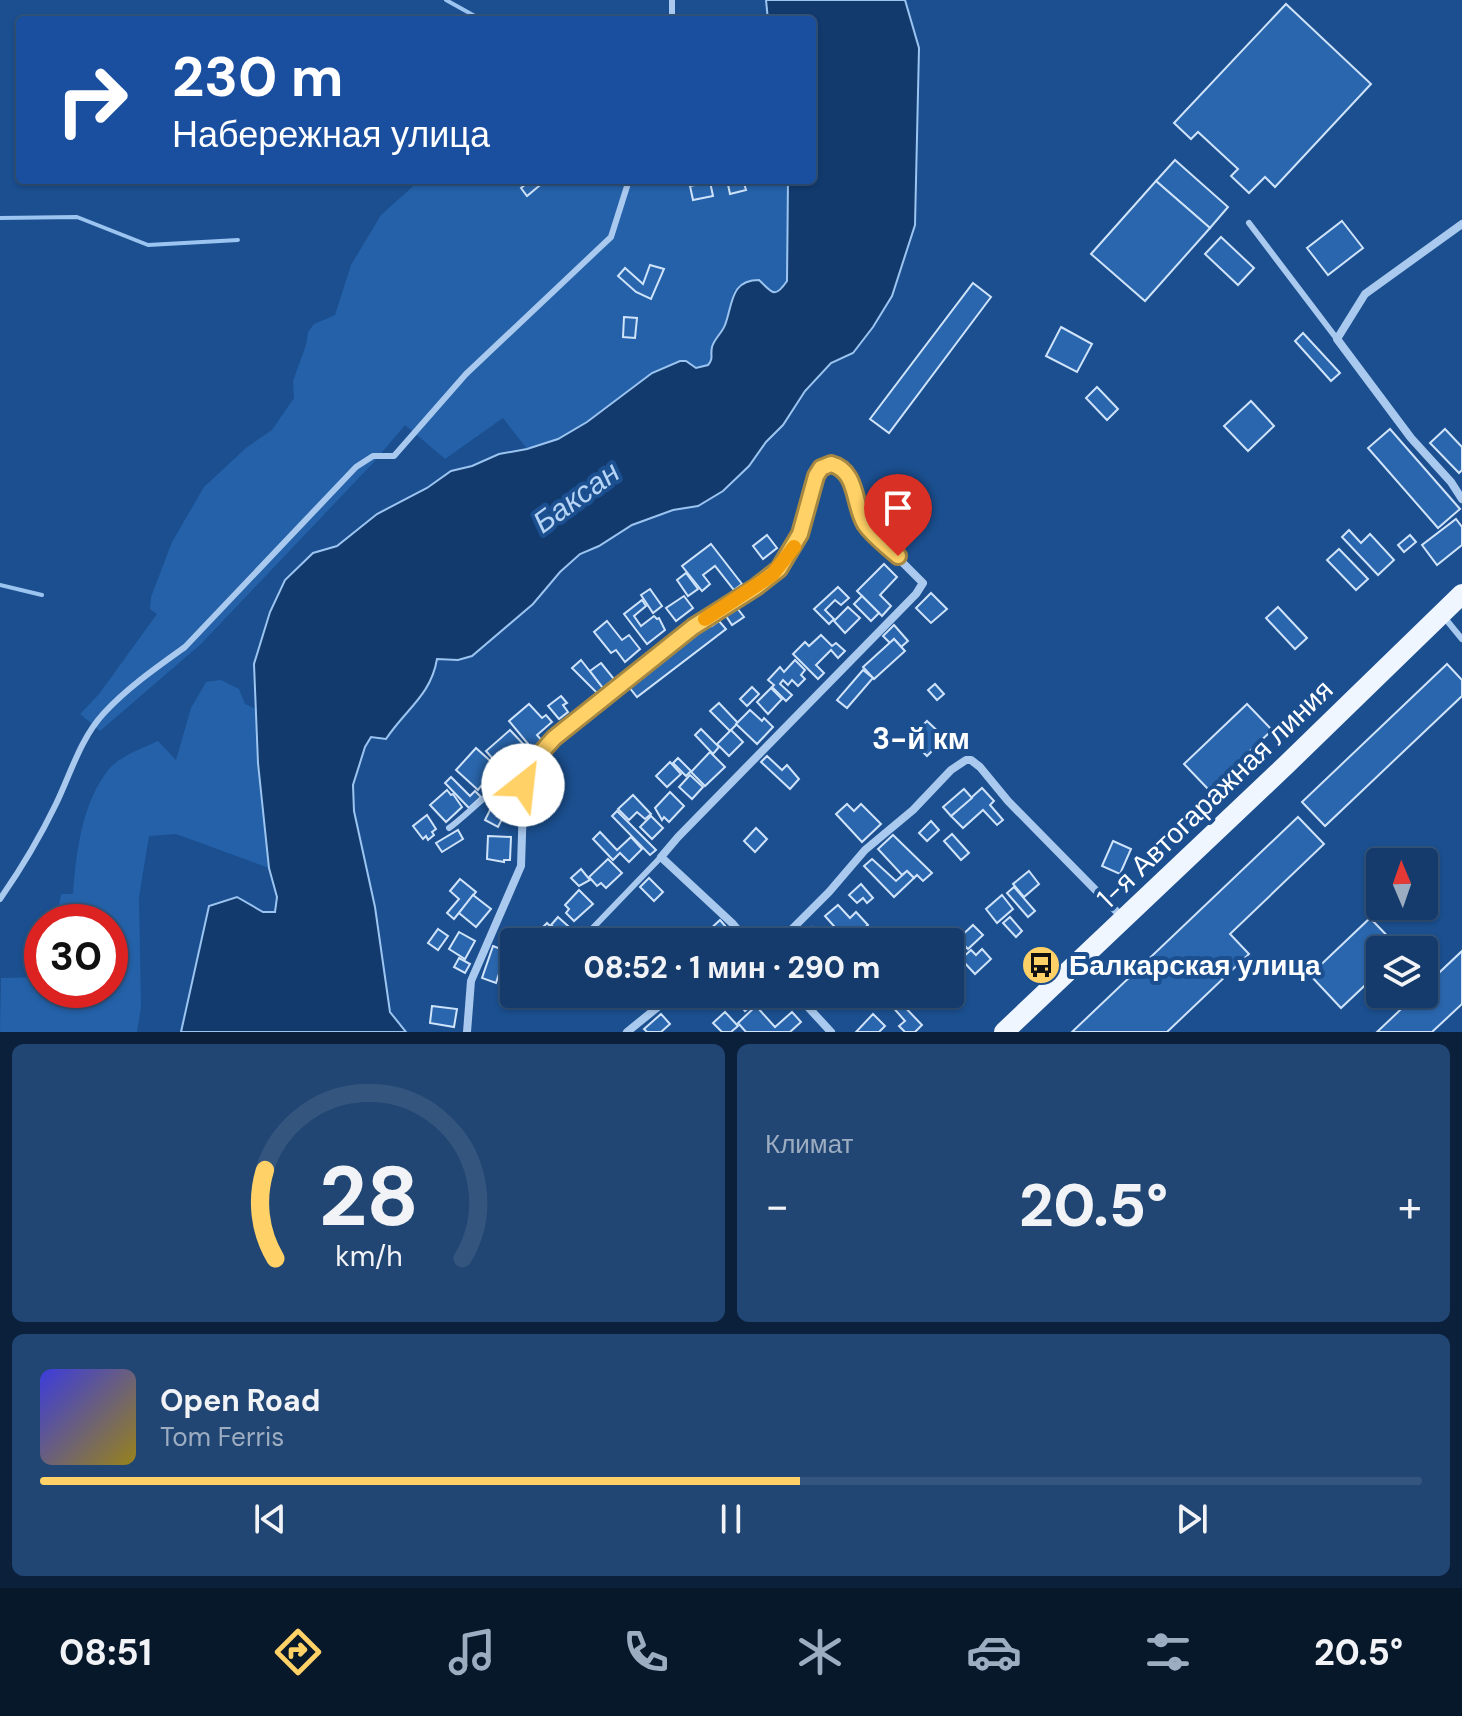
<!DOCTYPE html>
<html lang="ru">
<meta charset="utf-8">
<style>
body{margin:0;font-family:"DM Sans",sans-serif;background:#214673;color:#f1f3f6;height:100vh;display:flex;flex-direction:column;font-size:30px;white-space:nowrap}
*{box-sizing:border-box;margin:0}
p{font-size:26px;color:#9dadc1}
.icon{flex:none;width:44px;height:44px;fill:none;stroke:currentColor;stroke-width:2;stroke-linecap:round;stroke-linejoin:round}
.map{position:relative;height:1032px;overflow:hidden}
.side{display:flex;flex-direction:column;gap:12px;padding:12px;background:#0b203b;flex:1}
.side>*{flex:none}
.guide{position:absolute;left:16px;top:16px;width:800px;height:168px;border-radius:8px;box-shadow:0 2px 6px #0004,0 0 0 2px #33557e;background:#1a4fa0;color:#fff;overflow:hidden}
.needle{width:52px;rotate:358deg}
.tools{position:absolute;left:1366px;top:848px;display:grid;gap:16px}
.tools a{display:grid;place-items:center;width:72px;height:72px;border-radius:8px;background:#143b6b;box-shadow:0 2px 6px #0004,0 0 0 2px #33557e;font-size:40px}
.speed{position:absolute;left:24px;top:904px;display:flex;gap:16px;font-size:40px;font-weight:700;text-align:center}
.speed>*{display:grid;place-content:center;width:104px;height:104px;border-radius:50%;background:#143b6b;box-shadow:0 2px 6px #0004,0 0 0 2px #33557e;line-height:1}
.speed .limit{border:12px solid #d22;background:#fff;color:#111}
.pin{position:absolute;display:grid;place-items:center;width:68px;height:68px;color:#fff;margin:-82px -34px;border-radius:50% 50% 50% 0;rotate:-45deg;box-shadow:0 0 8px #0007}
.pin .icon{rotate:45deg}
.me{position:absolute;width:88px;margin:-44px;rotate:29deg;stroke-linejoin:round;filter:drop-shadow(0 0 6px #0008)}
.turn{display:flex;align-items:center;gap:28px;height:168px;padding:0 24px;font-size:36px}
.turn .icon{width:104px;height:104px;stroke-width:2.5}
.turn b{display:block;font-size:56px;line-height:68px}
.big{font-size:60px;font-weight:800;line-height:1.1}
.side .tile{flex:1;display:flex;flex-direction:column;justify-content:center;gap:12px;min-width:0;padding:0 28px;border-radius:12px;background:#214673}
.side .dial{align-items:center;gap:0}
.dial svg{height:208px;overflow:visible;fill:none;stroke:#33557e;stroke-width:7;stroke-linecap:round;text-anchor:middle}
.dial text{fill:#f1f3f6;stroke:none}
.song{display:flex;align-items:center;gap:24px}
.cover{width:96px;height:96px;border-radius:12px;background:linear-gradient(135deg,hsl(240 70% 55%),hsl(50 70% 35%))}
.played{height:8px;border-radius:4px;background:linear-gradient(90deg,#ffd166 55%,#33557e 55%)}
.keys{display:flex;justify-content:space-around;direction:ltr}
.heat{display:flex;justify-content:space-between;align-items:center;font-size:44px;direction:ltr}
.side .tiles{flex:1;display:grid;gap:12px;grid-template-columns:1fr 1fr}
.tile:last-child{grid-column:span 2}
.trip{position:absolute;left:500px;top:928px;width:464px;height:80px;border-radius:8px;background:#143b6b;box-shadow:0 2px 6px #0004,0 0 0 2px #33557e;font-weight:800;line-height:80px;text-align:center}
.tab-bar{display:flex;height:128px;justify-content:space-around;align-items:center;background:#08182b;color:#9dadc1}
.tab-bar .icon{width:56px;height:56px}
.tab-bar .on{color:#ffd166}
.tab-bar b{font-size:36px;color:#f1f3f6}
.map>svg:first-child{display:block}
.green{fill:#2461a8}
.water{fill:#123a6d;stroke:#9cc4f0;stroke-width:2}
.lines{fill:none;stroke-linecap:round;stroke-linejoin:round}
.stream{stroke:#9cc4f0;stroke-width:4}
.building{fill:#2a66ad;stroke:#cfe3fa;stroke-width:2}
.service{stroke:#a9c9ee;stroke-width:6}
.minor{stroke:#a9c9ee;stroke-width:8}
.primary{stroke:#f0f6ff;stroke-width:20}
.route-casing{stroke:#a68842;stroke-width:20}
.route{stroke:#ffd166;stroke-width:14}
.slow{stroke:#f59e0b;stroke-width:14}
.labels{text-anchor:middle;dominant-baseline:central;stroke-width:8;stroke-linejoin:round;paint-order:stroke}
.street-label{font-size:28px;fill:#fff;stroke:#1b4f8f}
.poi-label{font-size:28px;font-weight:bold;fill:#fff;stroke:#1b4f8f;text-anchor:start}
.water-label{font-size:30px;font-style:italic;fill:#b5d3f5;stroke:#1b4f8f}
.neighbourhood-label{font-size:30px;font-weight:bold;fill:#fff;stroke:#1b4f8f}
</style>
<div class="map">
<svg width="1462" height="1032" viewBox="0 0 1462 1032">
<rect width="100%" height="100%" fill="#1b4f8f"/>
<!-- green -->
<g class="green">
<path d="M420 180H788L787 281C781 290 779 294 768 291L764 285 734 290 724 327 712 346V359L708 365 696 368 686 362 652 373 587 422 558 439 527 449 503 418 445 459 405 425 373 463 201 644 100 731 80 714 99 694 157 614 150 609 151 597 172 542 204 487 247 447 272 430 294 398 293 381 306 345 308 332 314 324 335 315 351 265 381 215Z"/>
<path d="M221 680 239 689 245 704 256 709 258 763 269 868 176 834 149 836 139 897 141 1007 137 1032H0L1 978 42 977V990H110V922H56L61 894H73C76 853 82 802 109 769 120 756 143 748 158 741L176 760 191 708 206 682Z"/>
</g>
<!-- water -->
<path class="water" d="M766 0H905L919 48 915 225 892 296 873 327 853 353 831 363 805 391 783 425 766 442 749 466 723 491 698 506 673 510 632 525 599 546 580 554 560 572 533 604 472 656 458 660 437 659C431 695 406 709 386 739L371 737 365 747 353 785 354 811 375 907 390 1012 406 1032H181L209 906 237 897 263 912H275L277 897 269 868 258 763 254 664 270 612 285 580 313 553 337 546 377 514 427 488 451 471 472 466 499 454 527 449 558 439 587 422 652 373 680 361H686L696 368 708 365C714 358 710 356 712 347 714 339 722 333 725 325 733 304 730 280 759 280 772 292 774 300 787 281L788 180H812V20H768Z"/>
<g class="lines">
<!-- stream -->
<g class="stream">
<polyline points="446,0 482,20"/>
<polyline points="0,218 77,217 148,245 238,240"/>
<polyline points="0,585 42,595"/>
</g>
</g>
<!-- building -->
<g class="building">
<polygon points="1286,4 1371,84 1275,187 1265,177 1249,193 1231,176 1238,169 1198,132 1191,139 1174,123"/>
<polygon points="1175,160 1228,207 1210,228 1156,181"/>
<polygon points="531,180 539,186 527,196 521,188"/>
<polygon points="727,180 743,180 746,190 730,194"/>
<polygon points="1156,181 1210,228 1145,301 1091,254"/>
<polygon points="710,182 713,196 693,200 690,186"/>
<polygon points="1342,221 1363,248 1328,275 1307,248"/>
<polygon points="1221,237 1254,268 1238,285 1205,254"/>
<polygon points="650,265 664,269 651,299 636,292 618,276 625,268 643,284"/>
<polygon points="973,283 991,297 889,433 870,419"/>
<polygon points="624,317 637,318 635,338 623,337"/>
<polygon points="1061,327 1092,344 1077,372 1046,356"/>
<polygon points="1303,333 1340,373 1331,381 1295,341"/>
<polygon points="1097,387 1118,409 1107,420 1086,398"/>
<polygon points="1251,401 1274,426 1248,451 1224,426"/>
<polygon points="1390,429 1460,509 1438,528 1368,448"/>
<polygon points="1445,429 1462,447 1462,470 1459,473 1430,443"/>
<polygon points="1456,519 1462,527 1462,545 1437,565 1422,545"/>
<polygon points="1349,530 1361,543 1370,534 1394,560 1378,575 1342,537"/>
<polygon points="767,535 777,548 763,559 753,546"/>
<polygon points="1410,535 1416,542 1404,552 1398,545"/>
<polygon points="711,544 742,584 734,590 715,566 703,575 710,584 702,591 682,566"/>
<polygon points="1339,549 1368,579 1356,590 1327,560"/>
<polygon points="884,564 897,577 880,595 891,606 882,616 857,591"/>
<polygon points="686,573 698,589 688,596 677,580"/>
<polygon points="838,587 849,598 841,605 835,600 825,610 834,619 829,624 814,609"/>
<polygon points="650,589 662,606 653,613 641,595"/>
<polygon points="931,593 947,609 931,623 916,608"/>
<polygon points="684,596 693,608 676,621 666,608"/>
<polygon points="862,596 879,613 871,621 854,604"/>
<polygon points="642,600 646,606 634,616 641,626 654,616 657,619 659,618 665,630 647,644 624,614"/>
<polygon points="848,607 860,618 845,633 834,621"/>
<polygon points="1278,607 1307,638 1295,649 1266,618"/>
<polygon points="737,608 744,617 732,625 726,616"/>
<polygon points="607,621 622,640 629,635 640,649 625,662 616,650 611,653 594,632"/>
<polygon points="719,621 726,629 637,697 629,687 711,624 712,626"/>
<polygon points="894,625 908,641 901,647 894,639 890,643 883,636"/>
<polygon points="821,635 832,646 836,643 845,651 838,658 831,650 816,665 824,673 818,679 793,654 805,642 809,646"/>
<polygon points="894,639 905,651 874,679 863,667"/>
<polygon points="581,660 603,688 597,693 572,668"/>
<polygon points="795,660 805,670 801,675 805,679 798,686 792,680 788,685 783,680 780,684 792,695 786,701 772,687 774,685 768,680 780,667 784,672"/>
<polygon points="601,663 614,679 603,688 590,671"/>
<polygon points="1447,664 1462,680 1462,696 1325,826 1302,802"/>
<polygon points="863,670 873,678 847,708 837,700"/>
<polygon points="935,684 944,694 937,700 928,690"/>
<polygon points="752,687 759,694 747,706 740,699"/>
<polygon points="771,688 782,699 768,714 757,702"/>
<polygon points="561,696 567,703 563,705 568,712 559,719 548,706"/>
<polygon points="719,703 738,723 730,731 710,711"/>
<polygon points="529,704 542,718 546,715 552,722 537,735 543,742 533,750 509,721"/>
<polygon points="1247,704 1272,730 1209,790 1184,764"/>
<polygon points="750,710 762,721 764,718 773,727 757,744 736,724"/>
<polygon points="927,721 945,738 927,756 915,744 920,739 914,734"/>
<polygon points="701,729 719,747 713,754 695,735"/>
<polygon points="510,730 526,747 511,760 503,751 498,755 511,770 506,774 486,751"/>
<polygon points="731,730 743,742 729,756 717,744"/>
<polygon points="476,748 497,767 488,778 492,781 485,790 481,786 478,790 456,770"/>
<polygon points="710,752 725,767 705,786 691,772"/>
<polygon points="767,756 782,770 787,765 799,779 790,789 761,762"/>
<polygon points="678,758 691,771 686,776 673,763"/>
<polygon points="670,762 681,774 667,787 656,776"/>
<polygon points="690,775 703,787 692,799 679,787"/>
<polygon points="451,777 470,796 475,791 481,797 469,808 445,783"/>
<polygon points="982,788 994,801 990,805 1003,820 997,825 983,810 963,828 951,816"/>
<polygon points="964,789 972,798 951,816 943,807"/>
<polygon points="447,790 451,795 453,794 462,807 446,822 430,805"/>
<polygon points="670,792 684,806 669,822 664,817 662,820 655,808"/>
<polygon points="633,795 651,814 645,819 637,812 629,820 618,809"/>
<polygon points="496,798 509,805 498,827 485,820"/>
<polygon points="847,804 854,811 861,804 881,824 862,842 836,814"/>
<polygon points="617,811 656,850 650,855 612,816"/>
<polygon points="427,815 436,829 432,832 434,835 428,840 426,836 423,839 413,826"/>
<polygon points="651,816 663,828 652,839 640,827"/>
<polygon points="1298,817 1324,844 1230,934 1249,954 1167,1032 1072,1032"/>
<polygon points="931,821 939,830 927,841 919,833"/>
<polygon points="756,828 767,839 755,852 744,841"/>
<polygon points="458,830 463,839 442,852 436,843"/>
<polygon points="600,832 617,850 631,837 642,849 629,862 620,853 613,860 593,839"/>
<polygon points="952,834 969,853 961,860 944,841"/>
<polygon points="893,835 932,873 923,881 917,875 914,878 907,871 902,875 878,849"/>
<polygon points="488,836 511,837 510,860 504,860 504,862 487,859"/>
<polygon points="1113,841 1131,849 1120,874 1102,866"/>
<polygon points="608,859 622,873 606,888 601,883 597,886 589,877"/>
<polygon points="872,859 896,881 907,871 914,878 894,897 864,866"/>
<polygon points="581,869 590,880 579,886 571,878"/>
<polygon points="1029,871 1039,884 1024,897 1013,884"/>
<polygon points="649,878 663,892 654,901 640,887"/>
<polygon points="460,879 476,892 454,919 447,913 459,899 450,891"/>
<polygon points="861,884 873,898 867,903 863,898 857,903 849,895"/>
<polygon points="1014,887 1035,911 1028,917 1007,893"/>
<polygon points="579,890 593,904 574,921 566,913 569,909 565,905"/>
<polygon points="473,895 491,909 476,927 459,913"/>
<polygon points="1002,895 1013,909 997,923 986,909"/>
<polygon points="838,905 850,918 856,912 868,925 855,936 847,928 841,934 825,916"/>
<polygon points="558,917 577,934 570,942 551,925"/>
<polygon points="1010,917 1022,931 1016,937 1003,923"/>
<polygon points="1370,918 1401,950 1380,950 1380,971 1341,1008 1310,975"/>
<polygon points="720,920 739,942 716,942 707,932"/>
<polygon points="547,923 561,937 557,942 533,942 530,940"/>
<polygon points="973,925 983,935 968,949 958,939"/>
<polygon points="812,927 826,942 796,942"/>
<polygon points="438,929 448,936 438,950 428,943"/>
<polygon points="459,932 475,941 465,959 449,949"/>
<polygon points="493,946 506,951 496,983 482,978"/>
<polygon points="982,949 991,959 975,974 961,959 971,950 976,955"/>
<polygon points="1462,951 1462,1004 1432,1032 1377,1032 1417,994 1424,994 1424,987"/>
<polygon points="459,958 470,964 465,973 454,967"/>
<polygon points="685,994 704,994 691,1007 683,995"/>
<polygon points="739,994 764,994 745,1011 734,998"/>
<polygon points="894,994 923,994 908,1008"/>
<polygon points="897,999 922,1025 915,1032 905,1032 899,1026 905,1021 891,1005"/>
<polygon points="432,1006 457,1009 454,1027 430,1023"/>
<polygon points="756,1006 775,1027 792,1012 801,1022 790,1032 746,1032 738,1023"/>
<polygon points="725,1012 738,1026 731,1032 722,1032 713,1023"/>
<polygon points="661,1014 670,1024 661,1032 647,1032 644,1029"/>
<polygon points="873,1014 885,1026 879,1032 856,1032"/>
</g>
<g class="lines">
<!-- service -->
<g class="service">
<polyline points="672,0 672,20"/>
<polyline points="1249,223 1337,339"/>
<polyline points="1444,617 1462,639"/>
<path d="M449 828C469 814 502 776 524 777"/>
<path d="M0 899C21 869 40 837 56 804 71 773 80 739 104 713 127 688 157 667 185 647L356 467 373 456H394L466 374 611 237 629 180"/>
<polyline points="586,935 661,857"/>
</g>
<!-- minor -->
<g class="minor">
<polyline points="1462,224 1365,294 1337,339 1411,438 1451,482 1462,499"/>
<polyline points="779,942 829,892 865,850 913,810 951,770 966,760 971,760 980,767 1008,801 1123,918"/>
<polyline points="796,994 831,1032"/>
<path d="M467 1032 471 981 521 866 524 772 554 738 693 627 756 587 779 569 800 534 816 476 821 468 831 464C858 471 856 507 868 528L923 583 916 594 678 837 661 857 733 924 748 942"/>
<polyline points="627,1032 674,994"/>
</g>
<!-- primary -->
<polyline class="primary" points="1004,1032 1286,765 1462,594"/>
</g>
<g class="lines">
<defs>
<path id="route" d="M523 785 524 772 554 738 693 627 756 587 779 569 800 534 816 476 821 468 831 464C858 471 853 504 865 524 873 536 887 546 898 556"/>
</defs>
<!-- route casing -->
<use href="#route" class="route-casing"/>
<!-- route -->
<use href="#route" class="route"/>
<!-- slow -->
<polyline class="slow" points="705,619 772,575 794,547"/>
</g>
<!-- icons -->
<defs>
<symbol id="bus-disc" viewBox="-11 -11 22 22"><circle r="9.5" fill="#ffd166" stroke="#1b4f8f"/><path d="M-5-6H5V4H4V6H2V4H-2V6H-4V4H-5ZM-3.5-4V0h7V-4ZM-3.5 1.2v1.5H-2V1.2ZM2 1.2v1.5H3.5V1.2Z" fill="#111"/></symbol>
</defs>
<g fill-rule="evenodd">
<use href="#bus-disc" x="1019" y="943" width="44" height="44"/>
</g>
<g class="labels">
<!-- street labels -->
<g class="street-label">
<text transform="translate(1215 794) rotate(-44)">1-я Автогаражная линия</text>
</g>
<!-- poi labels -->
<g class="poi-label">
<text x="1069" y="965">Балкарская улица</text>
</g>
<!-- water labels -->
<g class="water-label">
<text transform="translate(576 497) rotate(-36)">Баксан</text>
</g>
<!-- neighbourhood labels -->
<g class="neighbourhood-label">
<text x="921" y="738">3-й км</text>
</g>
</g>
</svg>
<div class="tools">
<a><svg class="needle" viewBox="-14 -14 28 28"><path d="M0-13l5 13h-10z" fill="#e53935"/><path d="M0 13l5-13h-10z" fill="#9dadc1"/></svg></a>
<a><svg class="icon" aria-label="layers" viewBox="0 0 24 24"><path d="M12 4l9 5-9 5-9-5zM3 14l9 5 9-5"/></svg></a>
</div>
<div class="speed"><div class="limit">30</div></div>
<div class="pin" style="left:898px;top:556px;background:#d93025"><svg class="icon" aria-label="arrive" viewBox="0 0 24 24"><path d="M6 21V4h12l-3 4 3 4H6"/></svg></div>
<svg class="me" style="left:523px;top:785px" viewBox="-20 -20 40 40"><circle r="19" fill="#fff"/><path d="M0-13L10 11 0 6-10 11z" fill="#ffd166"/></svg>
<div class="trip">08:52 · 1 мин · 290 m</div>
<div class="guide">
<div class="turn"><svg class="icon" aria-label="right" viewBox="0 0 24 24"><path d="M7 20v-9h11M14 6l5 5-5 5"/></svg><div><b>230 m</b>Набережная улица</div></div>
</div>
</div>
<section class="side">
<div class="tiles">
<div class="tile dial"><svg viewBox="0 0 100 80">
<path d="M14 69A42 42 0 1 1 86 69"/>
<path d="M14 69A42 42 0 0 1 10 35" stroke="#ffd166"/>
<text x="50" y="56" font-size="32" font-weight="700">28</text>
<text x="50" y="72" font-size="11">km/h</text>
</svg></div>
<div class="tile"><p>Климат</p>
<div class="heat"><a>−</a><b class="big">20.5°</b><a>+</a></div>
</div>
<div class="tile">
<div class="song"><i class="cover"></i><div><b>Open Road</b><p>Tom Ferris</p></div></div>
<div class="played"></div>
<div class="keys"><svg class="icon" aria-label="previous" viewBox="0 0 24 24"><path d="M18 5L8 12l10 7zM5 5v14"/></svg><svg class="icon" aria-label="pause" viewBox="0 0 24 24"><path d="M8 5v14M16 5v14"/></svg><svg class="icon" aria-label="next" viewBox="0 0 24 24"><path d="M6 5l10 7-10 7zM19 5v14"/></svg></div>
</div>
</div>
</section>
<nav class="tab-bar">
<b>08:51</b>
<svg class="icon on" aria-label="directions" viewBox="0 0 24 24"><path d="M12 3l9 9-9 9-9-9zM9 14v-3h6M13 9l2 2-2 2"/></svg>
<svg class="icon" aria-label="music" viewBox="0 0 24 24"><path d="M9 18V5l10-2v13"/><circle cx="6" cy="18" r="3"/><circle cx="16" cy="16" r="3"/></svg>
<svg class="icon" aria-label="phone" viewBox="0 0 24 24"><path d="M5 4h4l2 5-3 2q2 4 5 5l2-3 5 2v4C11 20 4 13 5 4z"/></svg>
<svg class="icon" aria-label="climate" viewBox="0 0 24 24"><path d="M12 3v18M4 7l16 10M4 17L20 7"/></svg>
<svg class="icon" aria-label="car" viewBox="0 0 24 24"><path d="M5 17H2v-5l4-1 3-4h7l3 4 3 1v5h-3M9 17h6M6 11h13"/><circle cx="7" cy="17" r="2"/><circle cx="17" cy="17" r="2"/></svg>
<svg class="icon" aria-label="filters" viewBox="0 0 24 24"><path d="M4 7h16M4 17h16"/><circle cx="9" cy="7" r="2"/><circle cx="15" cy="17" r="2"/></svg>
<b>20.5°</b>
</nav>
